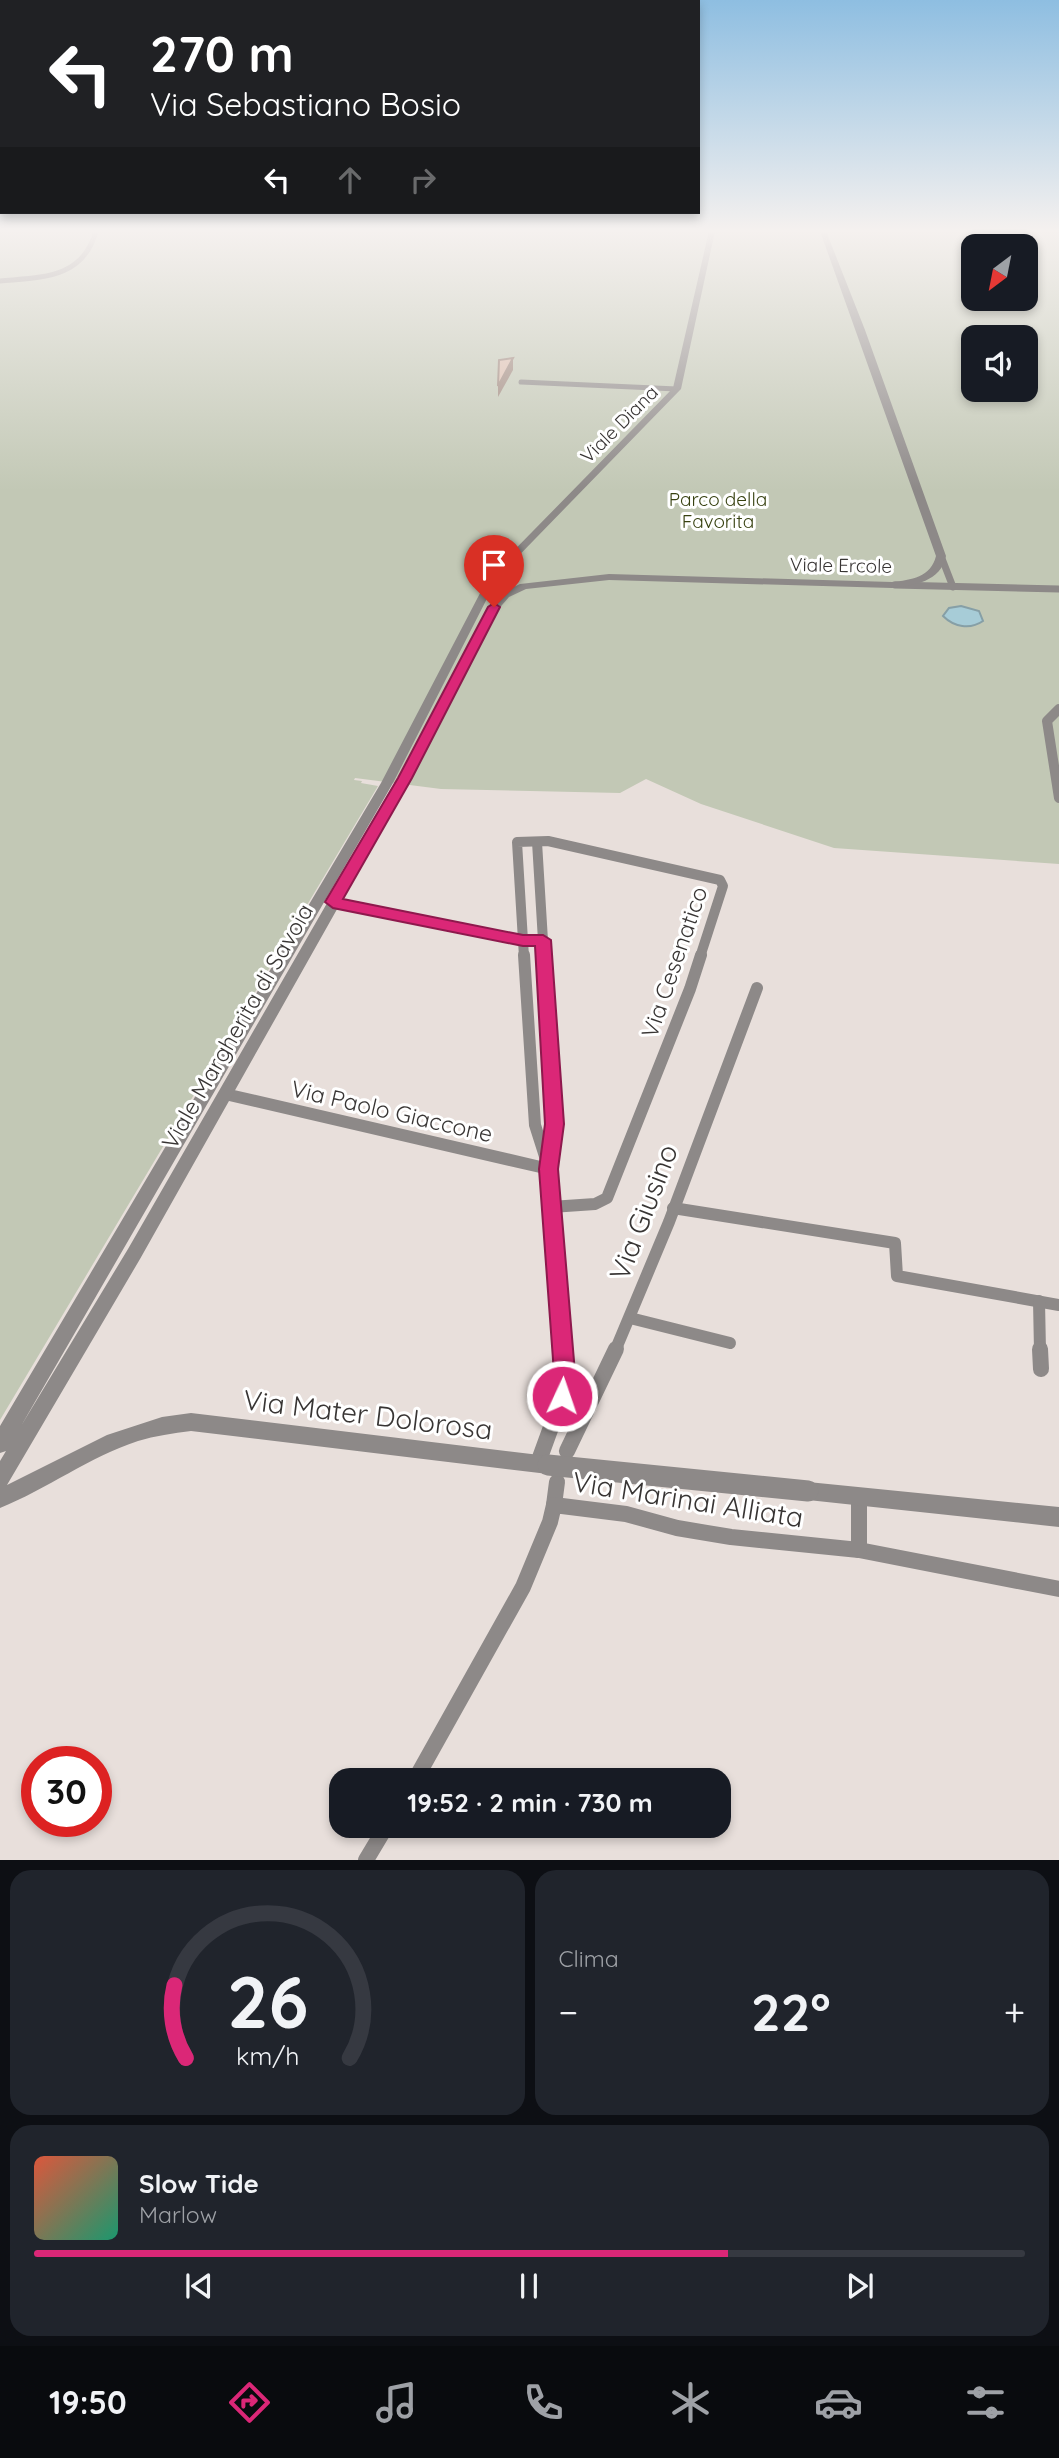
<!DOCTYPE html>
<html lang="it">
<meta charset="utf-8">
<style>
body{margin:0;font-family:Quicksand,sans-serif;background:#20242c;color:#f1f3f6;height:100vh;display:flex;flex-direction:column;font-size:26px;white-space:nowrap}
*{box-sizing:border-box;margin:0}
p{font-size:23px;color:#9ea1a6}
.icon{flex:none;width:38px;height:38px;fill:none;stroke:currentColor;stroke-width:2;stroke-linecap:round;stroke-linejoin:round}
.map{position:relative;height:1860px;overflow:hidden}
.details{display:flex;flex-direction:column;gap:10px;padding:10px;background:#0d0f14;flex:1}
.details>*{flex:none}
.guide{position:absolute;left:0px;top:0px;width:700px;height:214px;box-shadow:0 4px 10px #0003;background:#202124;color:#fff;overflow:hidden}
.needle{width:46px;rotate:212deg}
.tools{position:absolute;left:961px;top:234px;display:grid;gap:14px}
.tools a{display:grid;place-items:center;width:77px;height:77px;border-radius:14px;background:#171b24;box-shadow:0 4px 10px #0003;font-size:35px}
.speed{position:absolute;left:21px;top:1746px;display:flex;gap:14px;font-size:35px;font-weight:700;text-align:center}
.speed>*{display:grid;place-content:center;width:91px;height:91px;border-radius:50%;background:#171b24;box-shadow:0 4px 10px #0003;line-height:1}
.speed .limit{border:10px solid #d22;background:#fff;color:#111}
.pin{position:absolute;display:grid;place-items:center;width:60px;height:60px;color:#fff;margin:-72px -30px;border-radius:50% 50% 50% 0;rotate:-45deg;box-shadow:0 0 7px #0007}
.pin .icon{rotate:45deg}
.me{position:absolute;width:77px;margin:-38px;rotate:3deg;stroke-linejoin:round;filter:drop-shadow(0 0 5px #0008)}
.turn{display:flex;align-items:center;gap:24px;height:147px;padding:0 35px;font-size:32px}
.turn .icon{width:91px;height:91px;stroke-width:2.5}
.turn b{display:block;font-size:49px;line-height:60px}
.lanes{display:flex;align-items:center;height:66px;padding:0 35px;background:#0003;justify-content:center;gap:35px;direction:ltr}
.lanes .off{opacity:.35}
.big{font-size:52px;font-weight:800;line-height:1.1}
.details .widget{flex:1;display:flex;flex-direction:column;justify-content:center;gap:10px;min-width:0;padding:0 24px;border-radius:21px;background:#20242c}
.details .dial{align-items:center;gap:0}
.dial svg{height:182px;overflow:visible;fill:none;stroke:#363941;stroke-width:7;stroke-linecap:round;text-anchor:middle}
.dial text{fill:#f1f3f6;stroke:none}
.song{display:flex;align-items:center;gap:21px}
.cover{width:84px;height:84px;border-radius:10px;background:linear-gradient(135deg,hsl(10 70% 55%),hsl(160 70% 35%))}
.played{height:7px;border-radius:4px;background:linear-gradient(90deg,#db2777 70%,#363941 70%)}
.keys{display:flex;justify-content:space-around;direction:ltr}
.heat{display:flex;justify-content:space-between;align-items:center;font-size:38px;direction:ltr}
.details .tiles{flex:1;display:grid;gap:10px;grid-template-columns:1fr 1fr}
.widget:last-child{grid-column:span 2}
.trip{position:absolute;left:329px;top:1768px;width:402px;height:70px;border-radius:21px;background:#171b24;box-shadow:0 4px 10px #0003;font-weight:800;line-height:70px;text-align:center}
.tab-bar{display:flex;height:112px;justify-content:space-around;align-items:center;background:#090b0e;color:#9ea1a6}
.tab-bar .icon{width:49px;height:49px}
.tab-bar .active{color:#db2777}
.tab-bar b{font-size:32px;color:#f1f3f6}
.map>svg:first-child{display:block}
.green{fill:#c2c8b5;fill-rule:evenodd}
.water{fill:#a7ccd7;stroke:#869fa6;stroke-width:2}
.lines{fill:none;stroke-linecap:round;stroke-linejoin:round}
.minor-far4{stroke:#8d8988;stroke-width:5}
.minor-far3{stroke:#8d8988;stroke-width:7}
.minor-far2{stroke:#8d8988;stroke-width:10}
.minor-far1{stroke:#8d8988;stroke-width:12}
.minor{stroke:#8d8988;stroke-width:16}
.tertiary{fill:#8d8988;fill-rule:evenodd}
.tertiary-bridge{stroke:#8d8988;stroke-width:21}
.shaded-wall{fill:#9b8479}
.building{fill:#ddbdad;stroke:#9b8479;stroke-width:2}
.route{fill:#db2777;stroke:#8e194d;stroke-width:2}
.labels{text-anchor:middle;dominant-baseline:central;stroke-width:6;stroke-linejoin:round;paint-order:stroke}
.far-street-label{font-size:19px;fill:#383534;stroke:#fff}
.far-park-label{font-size:19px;fill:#374110;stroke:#fff}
.street-label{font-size:23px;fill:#383534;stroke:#fff}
.near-street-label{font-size:28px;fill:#383534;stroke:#fff}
</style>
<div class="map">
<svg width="1059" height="1860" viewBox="0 0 1059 1860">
<rect width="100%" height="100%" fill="#e8dfdb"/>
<!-- green -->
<path class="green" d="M0 231H1059V864L834 848 701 804 646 779 620 793 441 789 355 778 354 780 362 781 361 783 378 786 0 1420ZM973 247H1026V299H973ZM973 338H1026V390H973Z"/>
<!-- water -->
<path class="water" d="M961 606 979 611 983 621C970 630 954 627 943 616L949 608Z"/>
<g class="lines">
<!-- minor-far4 -->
<g class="minor-far4">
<path d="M0 281C42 277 83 279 96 231"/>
<polyline points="521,382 677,389"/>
</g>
<!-- minor-far3 -->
<g class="minor-far3">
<polyline points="941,556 953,587"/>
<polyline points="895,585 1059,589"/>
</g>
<!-- minor-far2 -->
<g class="minor-far2">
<polyline points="1059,709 1047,721 1059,798"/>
<polyline points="537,842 544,957"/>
<polyline points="333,903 523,941 543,940"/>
<polyline points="524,957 517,842 548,841 720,880 723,886 700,957"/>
</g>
<!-- minor-far1 -->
<g class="minor-far1">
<polyline points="524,955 535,1125 549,1169"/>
<polyline points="544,955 555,1124 549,1169 562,1351"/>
<polyline points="225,1094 549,1169"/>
<polyline points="551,1207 595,1204 607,1198 690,989 701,955"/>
<polyline points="673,1208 895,1243 897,1276 1059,1305"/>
<polyline points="1039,1301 1040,1351"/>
<polyline points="630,1318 730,1343"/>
<polyline points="615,1351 669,1222 757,988"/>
</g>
<!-- minor -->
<g class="minor">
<polyline points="1040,1349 1041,1369"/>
<polyline points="567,1451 616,1349"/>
<polyline points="538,1463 562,1397 562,1349"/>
<polyline points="554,1505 557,1482"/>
<polyline points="859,1550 1059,1589"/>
<polyline points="415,1780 523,1587 550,1522 554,1505 626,1514 677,1528 731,1537 859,1550 859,1497"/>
<polyline points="366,1860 387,1825"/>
</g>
<!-- tertiary -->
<g class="tertiary">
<path d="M709 231H715L681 389 498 577 393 783 21 1426 128 1249 395 785 486 611 501 593 520 584 609 574 892 582C911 580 931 577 936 556L820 231H826L865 330 946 556C941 582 914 585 892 588L609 580 526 589 509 597 496 612 407 785 140 1259 7 1485 107 1435 162 1417 191 1413 548 1456 555 1458 558 1465 555 1472 548 1474 191 1431C173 1433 155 1436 138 1441 89 1457 47 1489 0 1508V1461L6 1451 0 1453V1426L381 783 489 576 673 388Z"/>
<polygon points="808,1482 1059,1507 1059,1527 808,1500 801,1498 798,1491 801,1484"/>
</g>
<!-- tertiary-bridge -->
<polyline class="tertiary-bridge" points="548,1465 808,1491"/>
</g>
<!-- shaded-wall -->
<polygon class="shaded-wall" points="513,358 513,370 498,397 498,386"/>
<!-- building -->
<polygon class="building" points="513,358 498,386 499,360"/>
<!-- sky -->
<linearGradient id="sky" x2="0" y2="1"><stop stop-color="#8ebee1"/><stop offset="0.47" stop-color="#f5f1ef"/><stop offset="1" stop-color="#f5f1ef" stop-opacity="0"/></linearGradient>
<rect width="1059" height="491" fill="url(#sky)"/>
<!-- route -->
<polygon class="route" points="494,603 500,607 412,778 343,899 523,935 543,935 551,940 564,1124 558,1169 575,1373 569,1403 562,1406 554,1403 551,1396 554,1373 539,1169 545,1124 535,946 523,946 333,908 325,902 398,778 488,607"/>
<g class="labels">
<!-- far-street labels -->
<g class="far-street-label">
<text transform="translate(619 424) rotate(-45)">Viale Diana</text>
<text transform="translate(841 565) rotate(1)">Viale Ercole</text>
</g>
<!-- far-park labels -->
<g class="far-park-label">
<text x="718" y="499">Parco della<tspan x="718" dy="22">Favorita</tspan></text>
</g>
<!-- street labels -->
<g class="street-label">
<text transform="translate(674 962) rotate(-71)">Via Cesenatico</text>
<text transform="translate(237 1026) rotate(-60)">Viale Margherita di Savoia</text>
<text transform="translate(392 1111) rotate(13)">Via Paolo Giaccone</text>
</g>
<!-- near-street labels -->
<g class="near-street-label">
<text transform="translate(643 1212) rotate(-69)">Via Giusino</text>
<text transform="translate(368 1414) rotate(7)">Via Mater Dolorosa</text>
<text transform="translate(688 1499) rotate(9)">Via Marinai Alliata</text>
</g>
</g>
</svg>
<div class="tools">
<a><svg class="needle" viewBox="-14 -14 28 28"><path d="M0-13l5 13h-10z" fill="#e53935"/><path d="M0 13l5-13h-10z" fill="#9ea1a6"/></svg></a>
<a><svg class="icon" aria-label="sound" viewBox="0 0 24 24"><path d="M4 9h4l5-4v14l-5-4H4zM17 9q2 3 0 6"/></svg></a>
</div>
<div class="speed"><div class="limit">30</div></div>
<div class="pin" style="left:494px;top:607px;background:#d93025"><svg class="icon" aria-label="arrive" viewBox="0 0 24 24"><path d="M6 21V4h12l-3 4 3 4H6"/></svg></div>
<svg class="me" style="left:562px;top:1396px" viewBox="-20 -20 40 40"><circle r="17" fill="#db2777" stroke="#fff" stroke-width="3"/><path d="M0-11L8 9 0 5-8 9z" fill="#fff"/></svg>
<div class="trip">19:52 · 2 min · 730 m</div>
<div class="guide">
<div class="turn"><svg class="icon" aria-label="left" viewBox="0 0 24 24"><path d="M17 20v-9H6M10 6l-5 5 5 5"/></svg><div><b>270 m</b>Via Sebastiano Bosio</div></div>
<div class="lanes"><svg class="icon" aria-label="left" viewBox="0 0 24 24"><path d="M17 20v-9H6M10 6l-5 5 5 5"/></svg><svg class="icon off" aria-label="ahead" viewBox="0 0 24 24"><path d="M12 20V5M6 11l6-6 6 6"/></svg><svg class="icon off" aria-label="right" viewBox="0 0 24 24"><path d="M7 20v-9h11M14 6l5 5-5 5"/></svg></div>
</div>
</div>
<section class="details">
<div class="tiles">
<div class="widget dial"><svg viewBox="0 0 100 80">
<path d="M14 69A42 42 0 1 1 86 69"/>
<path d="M14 69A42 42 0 0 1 9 37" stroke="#db2777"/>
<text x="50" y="56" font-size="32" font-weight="700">26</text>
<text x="50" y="72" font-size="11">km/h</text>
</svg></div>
<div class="widget"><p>Clima</p>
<div class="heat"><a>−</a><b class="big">22°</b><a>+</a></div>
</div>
<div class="widget">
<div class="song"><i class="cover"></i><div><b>Slow Tide</b><p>Marlow</p></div></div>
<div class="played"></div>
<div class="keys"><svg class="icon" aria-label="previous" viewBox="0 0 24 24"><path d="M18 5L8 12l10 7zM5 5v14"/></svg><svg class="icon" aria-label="pause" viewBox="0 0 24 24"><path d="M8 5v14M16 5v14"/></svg><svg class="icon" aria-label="next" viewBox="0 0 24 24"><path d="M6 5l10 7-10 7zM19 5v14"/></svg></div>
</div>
</div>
</section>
<nav class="tab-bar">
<b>19:50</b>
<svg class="icon active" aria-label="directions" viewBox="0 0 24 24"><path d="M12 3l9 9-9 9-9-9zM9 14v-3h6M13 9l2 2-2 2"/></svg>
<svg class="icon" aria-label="music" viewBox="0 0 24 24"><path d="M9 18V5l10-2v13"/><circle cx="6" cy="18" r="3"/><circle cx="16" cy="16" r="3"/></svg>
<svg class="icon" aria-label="phone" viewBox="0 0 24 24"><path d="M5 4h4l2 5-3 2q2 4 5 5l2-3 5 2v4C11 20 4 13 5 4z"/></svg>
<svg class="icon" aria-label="climate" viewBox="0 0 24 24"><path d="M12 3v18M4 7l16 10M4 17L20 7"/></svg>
<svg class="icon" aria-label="car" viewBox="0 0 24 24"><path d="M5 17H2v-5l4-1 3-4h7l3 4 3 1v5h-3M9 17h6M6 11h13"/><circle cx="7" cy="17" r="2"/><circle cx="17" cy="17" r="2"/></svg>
<svg class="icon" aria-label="filters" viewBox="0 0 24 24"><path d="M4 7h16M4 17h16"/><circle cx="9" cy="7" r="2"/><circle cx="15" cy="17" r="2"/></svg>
</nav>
